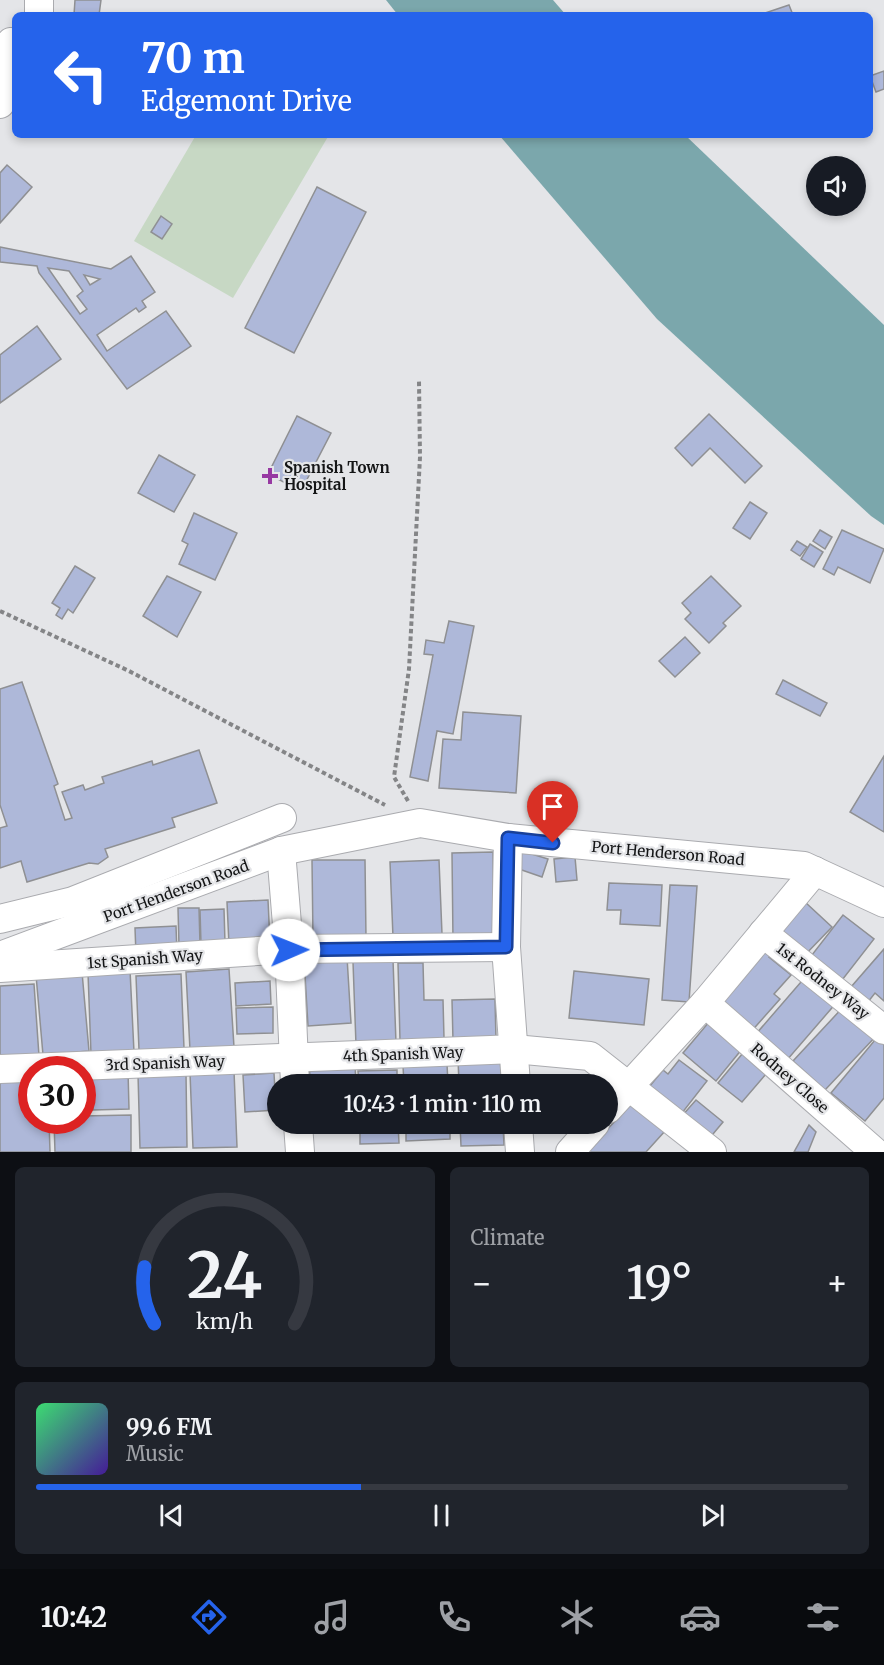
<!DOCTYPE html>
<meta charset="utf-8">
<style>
body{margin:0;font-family:Merriweather,serif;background:#20242c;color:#f1f3f6;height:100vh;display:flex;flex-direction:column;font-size:22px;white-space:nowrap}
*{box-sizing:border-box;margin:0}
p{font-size:20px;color:#9ea1a6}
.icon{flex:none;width:33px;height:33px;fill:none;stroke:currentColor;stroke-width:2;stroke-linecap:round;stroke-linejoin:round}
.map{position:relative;height:1152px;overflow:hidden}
.details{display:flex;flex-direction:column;gap:15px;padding:15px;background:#0d0f14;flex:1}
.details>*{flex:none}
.hud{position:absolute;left:12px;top:12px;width:861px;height:126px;border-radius:9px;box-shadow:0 3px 9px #0003;background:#2563eb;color:#fff;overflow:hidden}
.buttons{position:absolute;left:806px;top:156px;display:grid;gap:12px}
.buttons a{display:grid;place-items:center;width:60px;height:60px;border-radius:50%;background:#171b24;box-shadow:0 3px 9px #0003;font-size:30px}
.speed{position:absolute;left:18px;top:1056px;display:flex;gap:12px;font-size:30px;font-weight:700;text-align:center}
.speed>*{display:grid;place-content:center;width:78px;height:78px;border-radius:50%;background:#171b24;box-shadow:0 3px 9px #0003;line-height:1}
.speed .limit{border:9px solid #d22;background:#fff;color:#111}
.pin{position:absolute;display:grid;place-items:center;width:51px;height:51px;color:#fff;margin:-62px -26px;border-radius:50% 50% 50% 0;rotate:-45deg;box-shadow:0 0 6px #0007}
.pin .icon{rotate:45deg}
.me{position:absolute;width:66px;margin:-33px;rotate:89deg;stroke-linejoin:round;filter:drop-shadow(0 0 4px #0008)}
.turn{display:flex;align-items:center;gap:21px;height:126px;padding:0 30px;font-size:27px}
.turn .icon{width:78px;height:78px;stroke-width:2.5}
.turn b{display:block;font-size:42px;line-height:51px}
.big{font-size:45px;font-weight:600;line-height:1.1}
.details .widget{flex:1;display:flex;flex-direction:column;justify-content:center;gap:9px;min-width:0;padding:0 21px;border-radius:9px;background:#20242c}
.details .dial{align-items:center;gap:0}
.dial svg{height:156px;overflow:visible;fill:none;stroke:#363941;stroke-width:7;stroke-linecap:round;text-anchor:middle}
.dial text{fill:#f1f3f6;stroke:none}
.song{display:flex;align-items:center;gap:18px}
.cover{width:72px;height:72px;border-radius:9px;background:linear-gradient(135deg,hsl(140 70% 55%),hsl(260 70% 35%))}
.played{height:6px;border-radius:3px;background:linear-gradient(90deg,#2563eb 40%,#363941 40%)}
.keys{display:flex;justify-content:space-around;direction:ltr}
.heat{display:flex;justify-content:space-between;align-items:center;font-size:33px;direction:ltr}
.details .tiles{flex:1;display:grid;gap:15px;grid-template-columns:1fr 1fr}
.widget:last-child{grid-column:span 2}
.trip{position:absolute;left:267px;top:1074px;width:351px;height:60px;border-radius:30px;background:#171b24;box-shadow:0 3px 9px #0003;font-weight:600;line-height:60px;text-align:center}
.menu{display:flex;height:96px;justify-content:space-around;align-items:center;background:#090b0e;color:#9ea1a6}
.menu .icon{width:42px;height:42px}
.menu .active{color:#2563eb}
.menu b{font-size:27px;color:#f1f3f6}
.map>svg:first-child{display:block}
.green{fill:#c7d8c4}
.water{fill:#7ba7ac}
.building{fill:#aeb8d9;stroke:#8f9093;stroke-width:1.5;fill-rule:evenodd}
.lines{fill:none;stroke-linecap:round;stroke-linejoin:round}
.minor-casing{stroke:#aaabaf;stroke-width:30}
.path{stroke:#848587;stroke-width:4;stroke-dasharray:4.5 3;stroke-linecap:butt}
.minor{stroke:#fff;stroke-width:28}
.route-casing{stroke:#184099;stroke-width:15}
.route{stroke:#2563eb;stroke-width:10}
.poi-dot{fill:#9739a2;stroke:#e4e5e8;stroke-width:2}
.labels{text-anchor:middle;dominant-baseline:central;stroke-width:4.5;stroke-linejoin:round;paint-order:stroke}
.poi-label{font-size:15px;font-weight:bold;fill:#141516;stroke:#e4e5e8;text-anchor:start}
.street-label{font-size:15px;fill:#141516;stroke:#e4e5e8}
</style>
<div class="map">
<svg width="884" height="1152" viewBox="0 0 884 1152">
<rect width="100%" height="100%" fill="#e4e5e8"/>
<!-- green -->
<polygon class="green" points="196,135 329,135 233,298 134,241"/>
<!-- water -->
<g class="water">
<polygon points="386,0 553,0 566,15 398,15"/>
<polygon points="499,135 685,135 884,325 884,525 871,516 657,319"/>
</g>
<!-- building -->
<g class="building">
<polygon points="75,0 101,0 99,15 74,15"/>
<polygon points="789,5 793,15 762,15 762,14"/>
<polygon points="884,71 884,89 876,92 870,76"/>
<polygon points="7,165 32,187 0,223 0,173"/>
<polygon points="317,187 366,212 294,353 245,328"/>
<polygon points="161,216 172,224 162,239 151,232"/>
<path d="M0 247 111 269 131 256 155 292 142 301 146 307 139 312 136 308 97 335 107 351 166 311 191 346 127 389 39 273 37 266 0 262ZM48 268 69 271 83 291 77 296 87 309 80 314ZM84 275 100 279 90 285Z"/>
<polygon points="37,326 61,359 0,403 0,355"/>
<polygon points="709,414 762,466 745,483 710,448 692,466 675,448"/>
<polygon points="297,416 331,433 301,491 268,474"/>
<polygon points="159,455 195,475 174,512 138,493"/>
<polygon points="750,502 767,513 750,539 733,528"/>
<polygon points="194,513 237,533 215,580 179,564 188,544 182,541"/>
<polygon points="820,530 832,537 825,549 813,541"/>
<polygon points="842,530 884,549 870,583 838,567 834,575 823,569"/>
<polygon points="797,541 807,547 800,556 791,550"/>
<polygon points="810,544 823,552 814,567 801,559"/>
<polygon points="75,566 95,578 73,613 68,609 62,619 56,615 60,608 52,603"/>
<polygon points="167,576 201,592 177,637 143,616"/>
<polygon points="711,576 741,606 723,623 726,626 709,643 685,619 691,613 682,603"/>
<polygon points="449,621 474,626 453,734 437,731 428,781 410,777 433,655 424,654 426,640 444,643"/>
<polygon points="685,637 700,653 675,677 659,661"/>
<polygon points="783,680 827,703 820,716 776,694"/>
<polygon points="22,682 58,784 54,786 65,820 72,818 62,792 83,785 85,790 104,783 102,777 152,761 153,765 199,750 217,803 172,818 175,827 105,849 108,857 98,864 89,863 27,882 21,861 0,868 0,828 7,826 0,805 0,689"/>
<polygon points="463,712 521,716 516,793 439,788 443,739 461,740"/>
<polygon points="884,756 884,832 850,812"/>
<polygon points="522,851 548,859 542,877 516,868"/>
<polygon points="493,852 494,940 453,941 452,853"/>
<polygon points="575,857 577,880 556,882 554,859"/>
<polygon points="312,860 365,860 366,938 313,939"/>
<polygon points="439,860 442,934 393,937 390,862"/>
<polygon points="609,883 662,885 660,926 620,924 621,910 607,910"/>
<polygon points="670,885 697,886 689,1002 662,1000"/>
<polygon points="268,900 270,943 229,945 227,902"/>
<polygon points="805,902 832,927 802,958 775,934"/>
<polygon points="178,908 199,908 200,945 179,946"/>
<polygon points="224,909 225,943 201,944 200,910"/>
<polygon points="843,915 874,939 839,984 808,960"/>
<polygon points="176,926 177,953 136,955 135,928"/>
<polygon points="759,935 775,949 769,957 791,975 774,994 780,999 749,1034 714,1005"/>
<polygon points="884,949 884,1001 875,993 868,1002 851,987"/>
<polygon points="347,957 351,1023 308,1026 304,959"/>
<polygon points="393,960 396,1043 356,1045 353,962"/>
<polygon points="398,963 423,963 424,1000 443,1000 444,1038 400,1040"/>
<polygon points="229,969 234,1047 190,1050 186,972"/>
<polygon points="130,970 134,1052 91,1054 88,973"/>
<polygon points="574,971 649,979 644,1025 569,1018"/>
<polygon points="82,972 89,1051 43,1055 36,975"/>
<polygon points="181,974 184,1048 139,1050 136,976"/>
<polygon points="807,975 837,1002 787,1060 756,1034"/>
<polygon points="270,981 271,1004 236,1006 235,983"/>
<polygon points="34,984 39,1056 0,1059 0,986"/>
<polygon points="495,999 496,1040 453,1041 452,1000"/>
<polygon points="846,1004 878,1034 825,1090 793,1061"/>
<polygon points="273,1007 273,1033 237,1034 236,1008"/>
<polygon points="709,1022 742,1049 716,1081 683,1053"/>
<polygon points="880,1034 884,1037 884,1098 865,1121 831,1093"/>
<polygon points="748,1047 772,1067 742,1102 718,1083"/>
<polygon points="500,1057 502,1084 459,1084 458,1059"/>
<polygon points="679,1060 707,1081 682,1113 649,1087 663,1070 668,1074"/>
<polygon points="447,1064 448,1084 404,1084 403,1066"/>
<polygon points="355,1065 356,1084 311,1084 309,1067"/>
<polygon points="397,1070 397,1084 359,1084 358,1071"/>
<rect x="82" y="1071" width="6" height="19"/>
<polygon points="128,1071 129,1109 93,1110 92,1072"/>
<polygon points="234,1071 237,1147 193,1148 190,1073"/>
<polygon points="186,1073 187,1147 140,1148 138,1074"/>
<polygon points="274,1073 276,1110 245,1112 243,1075"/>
<polygon points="32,1076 32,1120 49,1120 50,1152 0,1152 0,1077"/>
<polygon points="696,1100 723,1122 708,1140 681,1117"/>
<polygon points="633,1102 665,1131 646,1152 586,1152"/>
<polygon points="131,1115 131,1152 55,1152 54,1120 82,1120 82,1116"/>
<polygon points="360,1124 398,1124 399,1143 360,1144"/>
<polygon points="406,1124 450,1124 450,1139 406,1141"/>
<polygon points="460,1124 503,1124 504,1145 461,1146"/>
<polygon points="809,1125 816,1132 808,1152 794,1152"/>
</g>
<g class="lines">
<defs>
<g id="minor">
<polyline points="39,0 39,15"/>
<polyline points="0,104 14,73 11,42"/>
<polyline points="508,838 506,947 516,1084"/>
<polyline points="281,851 289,949 295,1084"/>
<polyline points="0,919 73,901 282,818"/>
<polyline points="763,933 884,1030"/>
<polyline points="0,956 281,851 420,823 508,838 804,866 884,903"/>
<polyline points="0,968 289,949 506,947"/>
<polyline points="705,1003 875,1152"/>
<polyline points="0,1069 514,1049 590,1056 712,1152"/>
<polyline points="608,1109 705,1003 815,871"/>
<polyline points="298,1124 300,1152"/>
<polyline points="518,1124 520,1152"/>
<polyline points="570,1152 595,1124"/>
</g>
</defs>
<!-- minor casing -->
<use href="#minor" class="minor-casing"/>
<!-- path -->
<g class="path">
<polyline points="0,611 129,671 385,805"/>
<polyline points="408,801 394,777 409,669 420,457 419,381"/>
</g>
<!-- minor -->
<use href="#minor" class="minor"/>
</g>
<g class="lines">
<defs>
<polyline id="route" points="289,950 506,947 508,838 553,843"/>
</defs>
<!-- route casing -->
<use href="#route" class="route-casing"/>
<!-- route -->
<use href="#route" class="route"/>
</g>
<!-- markers -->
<path class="poi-dot" d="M267 467h6v6h6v6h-6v6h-6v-6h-6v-6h6z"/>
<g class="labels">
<!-- poi labels -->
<g class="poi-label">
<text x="284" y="467">Spanish Town<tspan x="284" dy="17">Hospital</tspan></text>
</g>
<!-- street labels -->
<g class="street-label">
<text transform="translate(668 853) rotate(5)">Port Henderson Road</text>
<text transform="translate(176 891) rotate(-20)">Port Henderson Road</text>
<text transform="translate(145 959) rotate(-4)">1st Spanish Way</text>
<text transform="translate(823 981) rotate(38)">1st Rodney Way</text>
<text transform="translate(403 1054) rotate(-2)">4th Spanish Way</text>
<text transform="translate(165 1063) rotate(-2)">3rd Spanish Way</text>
<text transform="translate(790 1078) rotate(41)">Rodney Close</text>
</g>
</g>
</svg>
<div class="buttons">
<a><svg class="icon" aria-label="sound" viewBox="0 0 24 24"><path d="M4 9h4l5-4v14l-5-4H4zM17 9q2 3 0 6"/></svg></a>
</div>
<div class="speed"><div class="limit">30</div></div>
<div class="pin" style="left:553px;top:843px;background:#d93025"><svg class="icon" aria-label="arrive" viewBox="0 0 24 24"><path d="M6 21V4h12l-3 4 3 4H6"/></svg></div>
<svg class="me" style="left:289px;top:950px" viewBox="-20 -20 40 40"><circle r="19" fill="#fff"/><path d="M0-13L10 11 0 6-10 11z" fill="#2563eb"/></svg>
<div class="trip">10:43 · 1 min · 110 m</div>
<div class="hud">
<div class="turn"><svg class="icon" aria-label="left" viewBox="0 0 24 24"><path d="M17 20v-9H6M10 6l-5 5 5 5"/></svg><div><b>70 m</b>Edgemont Drive</div></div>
</div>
</div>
<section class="details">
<div class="tiles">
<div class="widget dial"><svg viewBox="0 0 100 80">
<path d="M14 69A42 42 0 1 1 86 69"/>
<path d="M14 69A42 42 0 0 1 9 40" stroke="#2563eb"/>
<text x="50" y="56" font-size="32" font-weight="700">24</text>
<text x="50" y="72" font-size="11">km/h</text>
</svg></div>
<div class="widget"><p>Climate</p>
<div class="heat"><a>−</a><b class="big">19°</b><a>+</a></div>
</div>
<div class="widget">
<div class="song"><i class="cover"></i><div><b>99.6 FM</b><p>Music</p></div></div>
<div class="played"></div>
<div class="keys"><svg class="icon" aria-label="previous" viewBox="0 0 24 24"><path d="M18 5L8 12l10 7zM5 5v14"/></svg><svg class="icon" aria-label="pause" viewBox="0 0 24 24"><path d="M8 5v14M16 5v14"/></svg><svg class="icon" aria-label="next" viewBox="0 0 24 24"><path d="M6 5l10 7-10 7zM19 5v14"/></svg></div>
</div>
</div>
</section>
<nav class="menu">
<b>10:42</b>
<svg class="icon active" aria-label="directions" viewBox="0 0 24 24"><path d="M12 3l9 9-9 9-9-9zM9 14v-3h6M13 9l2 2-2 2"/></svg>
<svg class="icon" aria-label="music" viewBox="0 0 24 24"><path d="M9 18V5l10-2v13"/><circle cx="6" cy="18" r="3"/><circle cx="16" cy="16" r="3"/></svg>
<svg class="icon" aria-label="phone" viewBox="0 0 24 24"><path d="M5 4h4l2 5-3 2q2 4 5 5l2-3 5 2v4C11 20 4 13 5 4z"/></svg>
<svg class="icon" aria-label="climate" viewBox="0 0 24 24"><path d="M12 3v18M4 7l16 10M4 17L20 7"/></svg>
<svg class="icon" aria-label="car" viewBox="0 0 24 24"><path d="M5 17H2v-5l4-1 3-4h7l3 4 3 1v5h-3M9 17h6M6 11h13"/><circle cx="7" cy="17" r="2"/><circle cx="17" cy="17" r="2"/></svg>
<svg class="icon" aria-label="filters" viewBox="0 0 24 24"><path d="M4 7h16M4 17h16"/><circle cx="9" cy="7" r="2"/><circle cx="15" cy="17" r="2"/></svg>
</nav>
